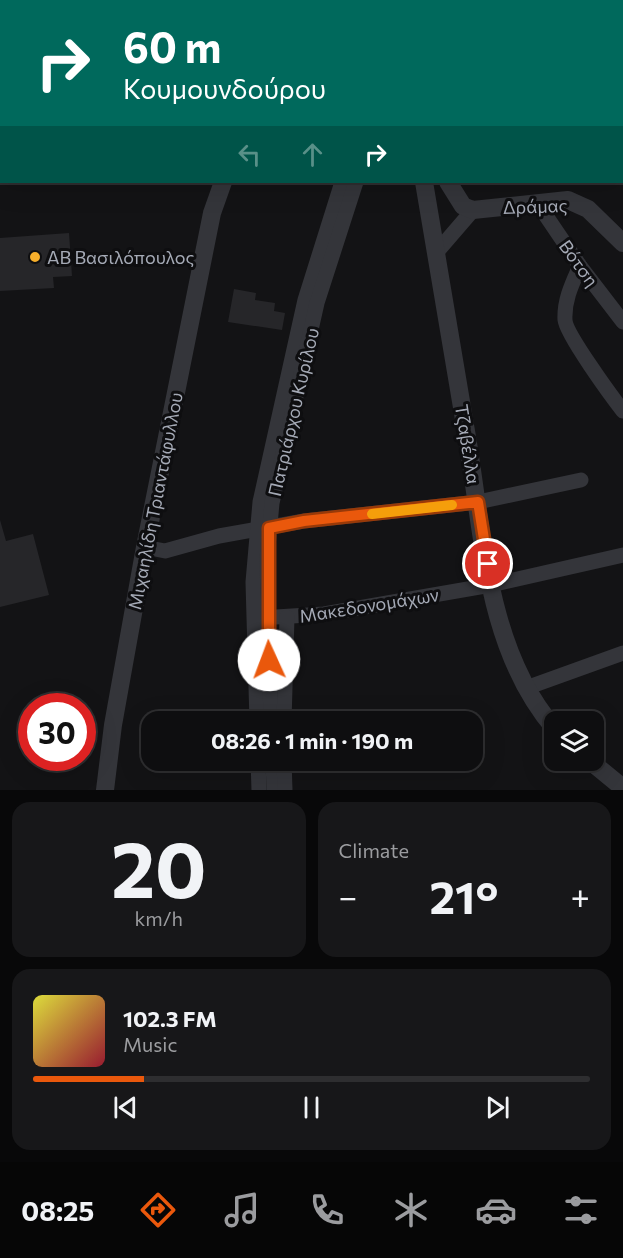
<!DOCTYPE html>
<meta charset="utf-8">
<style>
body{margin:0;font-family:Commissioner,sans-serif;background:#171719;color:#f1f3f6;height:100vh;display:flex;flex-direction:column;font-size:22px;white-space:nowrap}
*{box-sizing:border-box;margin:0}
p{font-size:20px;color:#9b9c9f}
.icon{flex:none;width:33px;height:33px;fill:none;stroke:currentColor;stroke-width:2;stroke-linecap:round;stroke-linejoin:round}
.map{position:relative;height:790px;overflow:hidden}
.drawer{display:flex;flex-direction:column;gap:12px;padding:12px;background:#080809;flex:1}
.drawer>*{flex:none}
.top-card{position:absolute;left:0px;top:0px;width:624px;height:183px;box-shadow:0 6px 24px #0002,0 0 0 2px #2e2e30;background:#00695c;color:#fff;overflow:hidden}
.controls{position:absolute;left:544px;top:711px;display:grid;gap:12px}
.controls a{display:grid;place-items:center;width:60px;height:60px;border-radius:12px;background:#0e0e10;box-shadow:0 6px 24px #0002,0 0 0 2px #2e2e30;font-size:30px}
.speed{position:absolute;left:18px;top:693px;display:flex;gap:12px;font-size:30px;font-weight:700;text-align:center}
.speed>*{display:grid;place-content:center;width:78px;height:78px;border-radius:50%;background:#0e0e10;box-shadow:0 6px 24px #0002,0 0 0 2px #2e2e30;line-height:1}
.speed .limit{border:9px solid #d22;background:#fff;color:#111}
.pin{position:absolute;display:grid;place-items:center;width:51px;height:51px;color:#fff;margin:-26px;border:3px solid #fff;border-radius:50%;box-shadow:0 2px 6px #0007}
.me{position:absolute;width:66px;margin:-33px;rotate:358deg;stroke-linejoin:round;filter:drop-shadow(0 0 4px #0008)}
.turn{display:flex;align-items:center;gap:21px;height:126px;padding:0 24px;font-size:27px}
.turn .icon{width:78px;height:78px;stroke-width:2.5}
.turn b{display:block;font-size:42px;line-height:51px}
.lanes{display:flex;align-items:center;height:57px;padding:0 24px;background:#0003;justify-content:center;gap:30px;direction:ltr}
.lanes .off{opacity:.35}
.big{font-size:45px;font-weight:700;line-height:1.1}
.drawer .widget{flex:1;display:flex;flex-direction:column;justify-content:center;gap:9px;min-width:0;padding:0 21px;border-radius:18px;background:#171719}
.drawer .dial{align-items:center;gap:0}
.dial b{font-size:78px;line-height:1}
.song{display:flex;align-items:center;gap:18px}
.cover{width:72px;height:72px;border-radius:9px;background:linear-gradient(135deg,hsl(60 70% 55%),hsl(350 70% 35%))}
.played{height:6px;border-radius:3px;background:linear-gradient(90deg,#ea580c 20%,#2e2e30 20%)}
.keys{display:flex;justify-content:space-around;direction:ltr}
.heat{display:flex;justify-content:space-between;align-items:center;font-size:33px;direction:ltr}
.drawer .tiles{flex:1;display:grid;gap:12px;grid-template-columns:1fr 1fr}
.widget:last-child{grid-column:span 2}
.trip{position:absolute;left:141px;top:711px;width:342px;height:60px;border-radius:18px;background:#0e0e10;box-shadow:0 6px 24px #0002,0 0 0 2px #2e2e30;font-weight:700;line-height:60px;text-align:center}
.tabs{display:flex;height:96px;justify-content:space-around;align-items:center;background:#060606;color:#9b9c9f}
.tabs .icon{width:42px;height:42px}
.tabs .selected{color:#ea580c}
.tabs b{font-size:27px;color:#f1f3f6}
.map>svg:first-child{display:block}
.building{fill:#262629}
.lines{fill:none;stroke-linecap:round;stroke-linejoin:round}
.minor{stroke:#34353a;stroke-width:15}
.tertiary{stroke:#34353a;stroke-width:18}
.secondary{stroke:#42444a;stroke-width:21}
.primary{stroke:#505259;stroke-width:22}
.route-casing{stroke:#983908;stroke-width:15}
.route{stroke:#ea580c;stroke-width:10}
.slow{stroke:#f59e0b;stroke-width:10}
.poi-dot{fill:#f6ae2b;stroke:#0e0e10;stroke-width:2}
.labels{text-anchor:middle;dominant-baseline:central;stroke-width:6;stroke-linejoin:round;paint-order:stroke}
.street-label{font-size:18px;fill:#a5aab6;stroke:#0e0e10}
.poi-label{font-size:18px;fill:#a5aab6;stroke:#0e0e10;text-anchor:start}
</style>
<div class="map">
<svg width="623" height="790" viewBox="0 0 623 790">
<rect width="100%" height="100%" fill="#131315"/>
<!-- building -->
<g class="building">
<polygon points="69,233 72,276 53,277 54,288 0,291 0,238"/>
<polygon points="234,289 256,293 255,300 275,303 274,311 285,313 282,330 228,322"/>
<polygon points="0,520 6,541 33,534 49,595 0,607"/>
</g>
<g class="lines">
<!-- minor -->
<g class="minor">
<polyline points="526,0 527,2"/>
<polyline points="538,204 580,266 623,322"/>
<polyline points="436,253 473,210"/>
<path d="M580 266C572 284 564 300 565 320 566 334 612 397 623 411"/>
<polyline points="145,547 165,551 219,536 304,521 478,502 581,480"/>
<polyline points="260,618 324,614 491,585 623,555"/>
<polyline points="526,688 623,653"/>
<polyline points="257,722 253,582 260,502 305,300 342,182"/>
<polyline points="271,722 267,558 272,503 317,303 356,182"/>
<polyline points="284,722 287,617"/>
<polyline points="258,760 259,790"/>
<polyline points="273,760 274,790"/>
<polyline points="284,760 285,790"/>
</g>
<!-- tertiary -->
<g class="tertiary">
<path d="M424 182C439 267 453 352 467 437 483 534 487 651 555 729"/>
<polyline points="448,182 463,206 473,210 568,200 588,209 623,243"/>
<polyline points="589,760 623,788"/>
<polyline points="105,790 113,725 145,547 212,213 223,182"/>
</g>
<!-- secondary -->
<polyline class="secondary" points="386,0 387,2"/>
<!-- primary -->
<g class="primary">
<polyline points="345,0 345,2"/>
<polyline points="0,37 2,38"/>
<polyline points="622,93 623,93"/>
<polyline points="622,144 623,144"/>
</g>
</g>
<g class="lines">
<defs>
<polyline id="route" points="269,660 269,528 304,521 478,502 488,564"/>
</defs>
<!-- route casing -->
<use href="#route" class="route-casing"/>
<!-- route -->
<use href="#route" class="route"/>
<!-- slow -->
<polyline class="slow" points="372,514 452,505"/>
</g>
<!-- markers -->
<circle class="poi-dot" cx="35" cy="257" r="6"/>
<g class="labels">
<!-- street labels -->
<g class="street-label">
<text transform="translate(535 206) rotate(-2)">Δράμας</text>
<text transform="translate(579 263) rotate(54)">Βότση</text>
<text transform="translate(293 412) rotate(-77)">Πατριάρχου Κυρίλου</text>
<text transform="translate(468 444) rotate(81)">Τζαβέλλα</text>
<text transform="translate(155 501) rotate(-79)">Μιχαηλίδη Τριαντάφυλλου</text>
<text transform="translate(369 605) rotate(-9)">Μακεδονομάχων</text>
</g>
<!-- poi labels -->
<g class="poi-label">
<text x="47" y="257">ΑΒ Βασιλόπουλος</text>
</g>
</g>
</svg>
<div class="controls">
<a><svg class="icon" aria-label="layers" viewBox="0 0 24 24"><path d="M12 4l9 5-9 5-9-5zM3 14l9 5 9-5"/></svg></a>
</div>
<div class="speed"><div class="limit">30</div></div>
<div class="pin" style="left:488px;top:564px;background:#d93025"><svg class="icon" aria-label="arrive" viewBox="0 0 24 24"><path d="M6 21V4h12l-3 4 3 4H6"/></svg></div>
<svg class="me" style="left:269px;top:660px" viewBox="-20 -20 40 40"><circle r="19" fill="#fff"/><path d="M0-13L10 11 0 6-10 11z" fill="#ea580c"/></svg>
<div class="trip">08:26 · 1 min · 190 m</div>
<div class="top-card">
<div class="turn"><svg class="icon" aria-label="right" viewBox="0 0 24 24"><path d="M7 20v-9h11M14 6l5 5-5 5"/></svg><div><b>60 m</b>Κουμουνδούρου</div></div>
<div class="lanes"><svg class="icon off" aria-label="left" viewBox="0 0 24 24"><path d="M17 20v-9H6M10 6l-5 5 5 5"/></svg><svg class="icon off" aria-label="ahead" viewBox="0 0 24 24"><path d="M12 20V5M6 11l6-6 6 6"/></svg><svg class="icon" aria-label="right" viewBox="0 0 24 24"><path d="M7 20v-9h11M14 6l5 5-5 5"/></svg></div>
</div>
</div>
<section class="drawer">
<div class="tiles">
<div class="widget dial"><b>20</b><p>km/h</p></div>
<div class="widget"><p>Climate</p>
<div class="heat"><a>−</a><b class="big">21°</b><a>+</a></div>
</div>
<div class="widget">
<div class="song"><i class="cover"></i><div><b>102.3 FM</b><p>Music</p></div></div>
<div class="played"></div>
<div class="keys"><svg class="icon" aria-label="previous" viewBox="0 0 24 24"><path d="M18 5L8 12l10 7zM5 5v14"/></svg><svg class="icon" aria-label="pause" viewBox="0 0 24 24"><path d="M8 5v14M16 5v14"/></svg><svg class="icon" aria-label="next" viewBox="0 0 24 24"><path d="M6 5l10 7-10 7zM19 5v14"/></svg></div>
</div>
</div>
</section>
<nav class="tabs">
<b>08:25</b>
<svg class="icon selected" aria-label="directions" viewBox="0 0 24 24"><path d="M12 3l9 9-9 9-9-9zM9 14v-3h6M13 9l2 2-2 2"/></svg>
<svg class="icon" aria-label="music" viewBox="0 0 24 24"><path d="M9 18V5l10-2v13"/><circle cx="6" cy="18" r="3"/><circle cx="16" cy="16" r="3"/></svg>
<svg class="icon" aria-label="phone" viewBox="0 0 24 24"><path d="M5 4h4l2 5-3 2q2 4 5 5l2-3 5 2v4C11 20 4 13 5 4z"/></svg>
<svg class="icon" aria-label="climate" viewBox="0 0 24 24"><path d="M12 3v18M4 7l16 10M4 17L20 7"/></svg>
<svg class="icon" aria-label="car" viewBox="0 0 24 24"><path d="M5 17H2v-5l4-1 3-4h7l3 4 3 1v5h-3M9 17h6M6 11h13"/><circle cx="7" cy="17" r="2"/><circle cx="17" cy="17" r="2"/></svg>
<svg class="icon" aria-label="filters" viewBox="0 0 24 24"><path d="M4 7h16M4 17h16"/><circle cx="9" cy="7" r="2"/><circle cx="15" cy="17" r="2"/></svg>
</nav>
